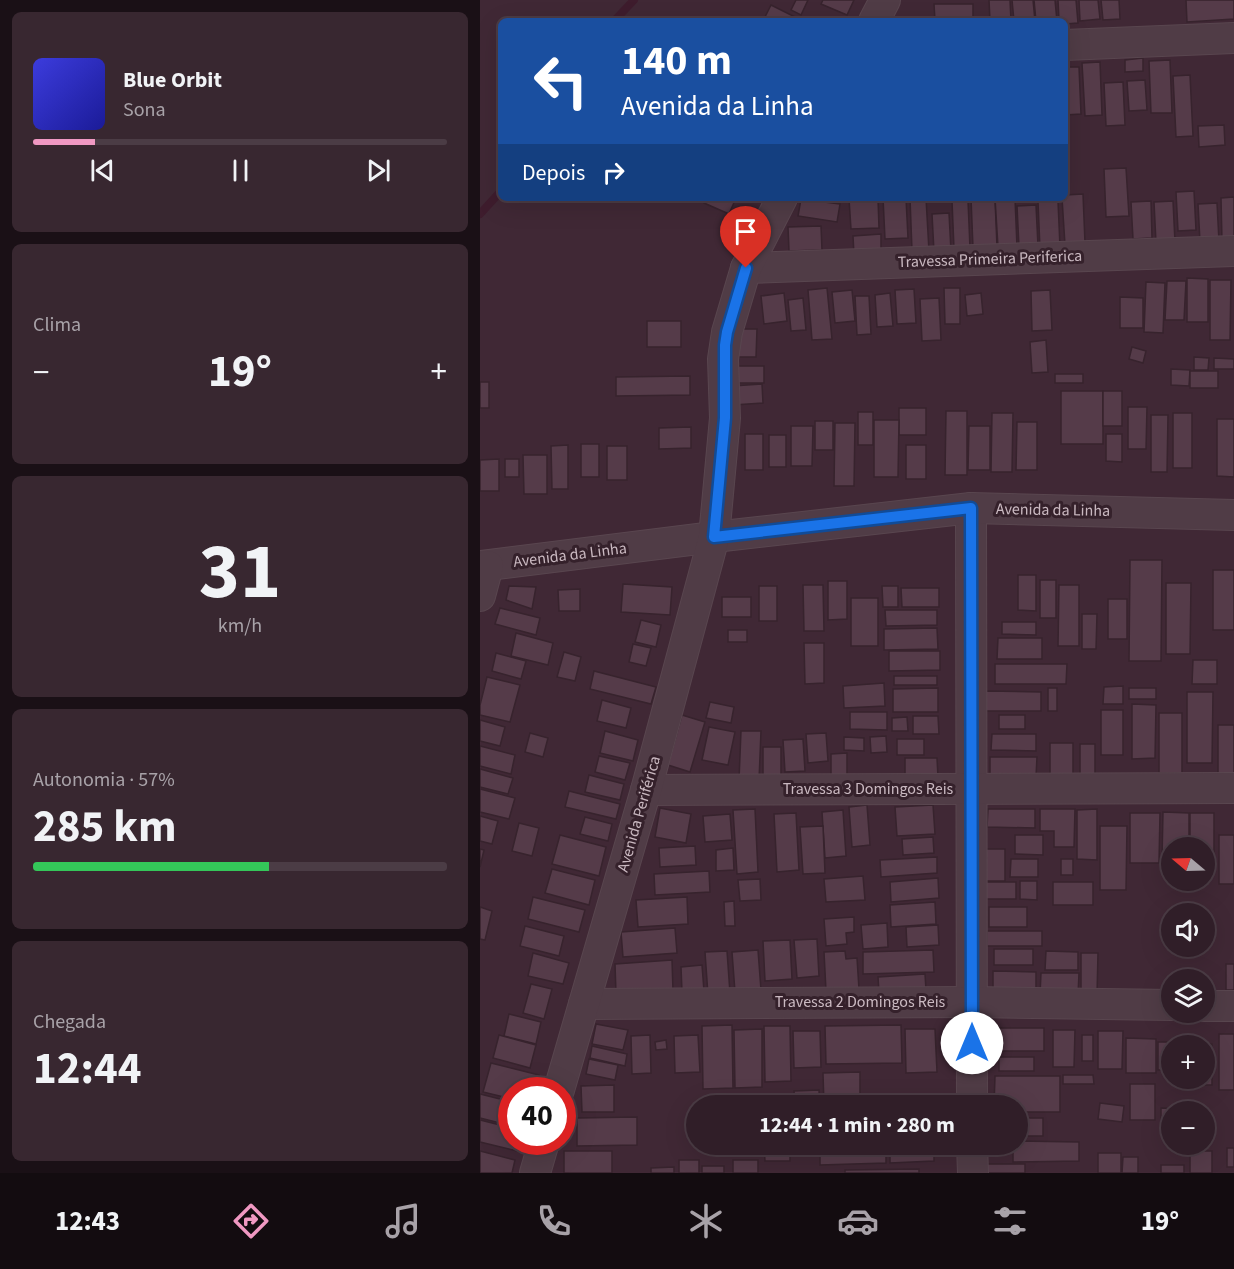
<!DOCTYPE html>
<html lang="pt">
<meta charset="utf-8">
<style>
body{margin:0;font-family:"Source Sans 3",sans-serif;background:#382730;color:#f1f3f6;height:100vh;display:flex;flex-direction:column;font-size:22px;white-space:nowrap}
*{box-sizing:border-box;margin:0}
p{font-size:20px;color:#a8a2a8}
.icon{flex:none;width:33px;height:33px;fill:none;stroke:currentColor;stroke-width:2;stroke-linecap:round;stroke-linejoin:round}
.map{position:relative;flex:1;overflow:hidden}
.details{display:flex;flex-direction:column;gap:12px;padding:12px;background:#1a1016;width:480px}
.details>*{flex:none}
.banner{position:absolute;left:18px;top:18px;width:570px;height:183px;border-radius:9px;box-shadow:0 6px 24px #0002,0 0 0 2px #4b3c45;background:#1a4fa0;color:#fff;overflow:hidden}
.needle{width:39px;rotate:289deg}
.buttons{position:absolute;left:681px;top:837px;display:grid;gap:12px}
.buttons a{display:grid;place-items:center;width:54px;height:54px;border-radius:50%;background:#301e28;box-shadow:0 6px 24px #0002,0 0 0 2px #4b3c45;font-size:30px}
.speed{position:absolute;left:18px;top:1077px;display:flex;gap:12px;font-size:30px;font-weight:700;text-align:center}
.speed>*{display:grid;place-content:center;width:78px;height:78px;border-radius:50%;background:#301e28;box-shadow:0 6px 24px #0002,0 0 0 2px #4b3c45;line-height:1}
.speed .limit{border:9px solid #d22;background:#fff;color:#111}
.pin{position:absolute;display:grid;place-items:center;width:51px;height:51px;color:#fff;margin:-62px -26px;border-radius:50% 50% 50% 0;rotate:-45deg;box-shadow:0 0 6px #0007}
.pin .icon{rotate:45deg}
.me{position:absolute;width:66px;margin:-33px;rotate:0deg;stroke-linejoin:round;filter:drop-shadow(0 0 4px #0008)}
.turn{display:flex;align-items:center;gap:21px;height:126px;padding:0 24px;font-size:27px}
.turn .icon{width:78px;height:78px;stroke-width:2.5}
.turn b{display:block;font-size:42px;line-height:51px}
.then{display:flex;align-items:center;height:57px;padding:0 24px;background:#0003;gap:12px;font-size:22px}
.big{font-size:45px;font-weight:700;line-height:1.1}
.details .card{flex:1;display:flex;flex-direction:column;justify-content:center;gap:9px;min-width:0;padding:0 21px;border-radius:9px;background:#382730}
.details .dial{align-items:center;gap:0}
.dial b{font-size:78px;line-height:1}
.song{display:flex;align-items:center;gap:18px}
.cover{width:72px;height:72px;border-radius:9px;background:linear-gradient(135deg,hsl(240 70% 55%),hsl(240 70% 35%))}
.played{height:6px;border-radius:3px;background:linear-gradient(90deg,#f098c2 15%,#4b3c45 15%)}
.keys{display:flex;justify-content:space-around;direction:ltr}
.heat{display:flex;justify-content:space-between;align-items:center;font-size:33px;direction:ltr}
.charge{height:9px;border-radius:4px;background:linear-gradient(90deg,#34c759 57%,#4b3c45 0)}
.trip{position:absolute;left:206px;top:1095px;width:342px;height:60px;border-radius:30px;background:#301e28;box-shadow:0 6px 24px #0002,0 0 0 2px #4b3c45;font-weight:700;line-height:60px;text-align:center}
.dock{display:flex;height:96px;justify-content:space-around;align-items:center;background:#130c10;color:#a8a2a8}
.dock .icon{width:42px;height:42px}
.dock .selected{color:#f098c2}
.dock b{font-size:27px;color:#f1f3f6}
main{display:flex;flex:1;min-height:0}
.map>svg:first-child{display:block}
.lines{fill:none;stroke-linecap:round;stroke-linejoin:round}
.stream{stroke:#3e1c2d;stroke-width:8}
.building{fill:#553b49;stroke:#37232d;stroke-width:1.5}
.minor-casing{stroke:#59464f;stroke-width:32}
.minor{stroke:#503c46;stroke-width:30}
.route-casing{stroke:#114b97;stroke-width:15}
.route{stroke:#1a73e8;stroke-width:10}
.labels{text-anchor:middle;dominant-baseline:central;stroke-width:6;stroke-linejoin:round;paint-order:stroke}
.street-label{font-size:16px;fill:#cab9c1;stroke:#35212b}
</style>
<main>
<section class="details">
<div class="card">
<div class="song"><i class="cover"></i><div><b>Blue Orbit</b><p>Sona</p></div></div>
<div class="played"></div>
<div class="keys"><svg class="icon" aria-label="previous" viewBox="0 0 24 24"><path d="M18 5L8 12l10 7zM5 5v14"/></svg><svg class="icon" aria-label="pause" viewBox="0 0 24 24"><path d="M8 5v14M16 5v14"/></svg><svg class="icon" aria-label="next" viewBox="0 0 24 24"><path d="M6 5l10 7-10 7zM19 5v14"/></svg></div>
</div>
<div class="card"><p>Clima</p>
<div class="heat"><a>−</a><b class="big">19°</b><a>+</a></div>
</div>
<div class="card dial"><b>31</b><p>km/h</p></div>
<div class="card"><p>Autonomia · 57%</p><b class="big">285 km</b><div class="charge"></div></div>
<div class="card"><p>Chegada</p><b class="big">12:44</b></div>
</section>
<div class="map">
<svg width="754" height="1173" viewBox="0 0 754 1173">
<rect width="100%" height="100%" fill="#402835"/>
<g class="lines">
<!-- stream -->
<g class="stream">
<polyline points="134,21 154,0"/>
<polyline points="0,214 21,191"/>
</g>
</g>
<!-- building -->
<g class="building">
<polygon points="316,0 328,0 321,15 311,10"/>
<polygon points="343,0 374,0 367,15 341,4"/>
<polygon points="509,0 530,0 531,21 510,21"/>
<polygon points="532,0 553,0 555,21 534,21"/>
<polygon points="554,0 575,0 577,21 556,21"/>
<polygon points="578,0 596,0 598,23 585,24 585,21 579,21"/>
<polygon points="599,0 618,0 620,19 600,21"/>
<polygon points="621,0 639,0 640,19 623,20"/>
<polygon points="706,0 754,0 754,19 707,22"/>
<polygon points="454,4 493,4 493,21 455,21"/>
<polygon points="291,5 323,21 283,21"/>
<polygon points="663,58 663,71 645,72 645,60"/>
<polygon points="690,60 692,113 671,113 669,61"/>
<polygon points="620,62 622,115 605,116 602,63"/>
<polygon points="585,67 599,67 601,114 585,115"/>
<polygon points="710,75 713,136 696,137 693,76"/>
<polygon points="665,80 667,110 649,111 647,81"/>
<polygon points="643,82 645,125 626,126 624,83"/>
<polygon points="744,125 745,145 719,147 718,126"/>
<polygon points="646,168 649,216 626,217 624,169"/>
<polygon points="714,191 716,230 698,231 696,192"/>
<polygon points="603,194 605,243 585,245 582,198 585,198 585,195"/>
<polygon points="754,197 754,242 742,242 741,198"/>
<polygon points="226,198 256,198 249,214 224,203"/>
<polygon points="398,198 399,228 371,229 369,199"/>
<polygon points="403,198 426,198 428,238 405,239"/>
<polygon points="430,198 446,198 449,251 432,251"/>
<polygon points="491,198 515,198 517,247 493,248"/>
<polygon points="515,198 535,198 537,247 518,247"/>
<polygon points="321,199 360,204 357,222 318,216"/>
<polygon points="488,200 490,248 474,249 472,201"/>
<polygon points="578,201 580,247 560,249 558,202"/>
<polygon points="671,201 672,238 653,239 651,202"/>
<polygon points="693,201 695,242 676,243 674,202"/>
<polygon points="737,203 739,241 720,242 718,204"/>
<polygon points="556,205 558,246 539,247 537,206"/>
<polygon points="469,213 471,251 454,252 452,214"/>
<polygon points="341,226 342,250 309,251 308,227"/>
<polygon points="401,234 401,254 374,255 373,236"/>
<polygon points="707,278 728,279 728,322 707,322"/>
<polygon points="730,280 751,280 750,340 730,340"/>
<polygon points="687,281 706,281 704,320 685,320"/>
<polygon points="666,282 685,283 683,333 664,332"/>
<polygon points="347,288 352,339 332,340 328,290"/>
<polygon points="464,288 480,288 480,324 465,324"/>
<polygon points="434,289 436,323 417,324 415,290"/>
<polygon points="372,290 375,321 355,323 352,292"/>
<polygon points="570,290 572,330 552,331 551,291"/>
<polygon points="304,293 307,321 284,324 281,296"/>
<polygon points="410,293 413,326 397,327 395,295"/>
<polygon points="501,293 503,314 487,316 485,295"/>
<polygon points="375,296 389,296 391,334 377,335"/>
<polygon points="640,297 663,298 663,328 640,328"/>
<polygon points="323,298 326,330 311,331 308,300"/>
<polygon points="459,298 461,340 442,341 440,299"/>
<rect x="167" y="321" width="34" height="26"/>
<polygon points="257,329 277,329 276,357 257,357"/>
<polygon points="566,340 568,372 552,373 550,342"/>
<polygon points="652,347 666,351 663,363 649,359"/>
<polygon points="714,357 729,358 728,370 714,370"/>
<polygon points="734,358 754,359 754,369 734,369"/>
<rect x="258" y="366" width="26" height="17"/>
<polygon points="691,369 710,370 709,386 691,385"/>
<rect x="710" y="371" width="28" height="17"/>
<rect x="575" y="374" width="28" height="9"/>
<polygon points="210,376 210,395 136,396 136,377"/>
<rect x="0" y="382" width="9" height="26"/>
<polygon points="282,384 283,403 253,405 252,386"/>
<rect x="581" y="391" width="42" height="53"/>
<rect x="623" y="391" width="19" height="35"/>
<polygon points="648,407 667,407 666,449 648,449"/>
<rect x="419" y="408" width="27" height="27"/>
<polygon points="466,411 487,411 487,475 465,475"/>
<rect x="378" y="412" width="15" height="33"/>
<polygon points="512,413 533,413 532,472 511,472"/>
<rect x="693" y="413" width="19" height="55"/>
<polygon points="671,415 688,415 687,472 671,472"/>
<polygon points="737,419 754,419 754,477 737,476"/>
<polygon points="394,420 419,420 418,477 394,477"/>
<rect x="335" y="421" width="18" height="29"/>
<polygon points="537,422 557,422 557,470 536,470"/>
<polygon points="355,423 375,423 374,486 354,486"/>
<polygon points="311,426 333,426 332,466 311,466"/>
<polygon points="489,426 510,426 510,470 488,470"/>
<polygon points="211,427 211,448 179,449 179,428"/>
<rect x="265" y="434" width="18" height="36"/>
<polygon points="626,434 642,434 642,462 626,461"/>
<rect x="289" y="435" width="17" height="32"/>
<rect x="101" y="444" width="18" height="33"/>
<polygon points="88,445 88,489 72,489 71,446"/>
<rect x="426" y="445" width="20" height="34"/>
<rect x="127" y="446" width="20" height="34"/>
<polygon points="43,455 67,455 67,494 44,494"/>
<polygon points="19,459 19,491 0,491 0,460"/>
<rect x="25" y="459" width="14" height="18"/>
<polygon points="650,560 682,560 681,661 649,661"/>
<rect x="733" y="570" width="21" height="60"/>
<polygon points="538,575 556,575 556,611 538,610"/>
<rect x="560" y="580" width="16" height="38"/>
<polygon points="348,581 367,581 367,619 348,620"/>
<polygon points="686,583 711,583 710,654 686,654"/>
<polygon points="143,584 192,587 190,615 141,612"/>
<polygon points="323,585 343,585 344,631 324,631"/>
<polygon points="579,585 599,585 599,646 578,646"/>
<polygon points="29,586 56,587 52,609 26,600"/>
<rect x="279" y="586" width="18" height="35"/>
<polygon points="402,586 418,586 418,607 403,607"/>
<polygon points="421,588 459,588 459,607 422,607"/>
<polygon points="100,589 100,611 79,611 78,590"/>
<rect x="242" y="597" width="29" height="20"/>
<rect x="371" y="598" width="27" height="48"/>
<rect x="628" y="599" width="19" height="40"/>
<polygon points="20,608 60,618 56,635 15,624"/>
<polygon points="405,610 457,610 457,625 406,626"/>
<polygon points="602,614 617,614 616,649 602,649"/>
<polygon points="161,620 181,625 176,647 155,642"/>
<polygon points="522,622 556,622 556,635 522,634"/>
<polygon points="457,628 458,649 404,650 404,629"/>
<rect x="248" y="630" width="19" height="12"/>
<polygon points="36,633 73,643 68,665 31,656"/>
<polygon points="518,638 562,638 562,659 517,659"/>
<polygon points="324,643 344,643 344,683 325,684"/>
<polygon points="153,644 171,648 166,666 149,662"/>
<polygon points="409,651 460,651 460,670 409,671"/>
<polygon points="84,652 101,657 95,681 77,677"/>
<polygon points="16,653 46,661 41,679 12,671"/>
<polygon points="713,660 737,660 737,684 712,684"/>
<polygon points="515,664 587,664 586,684 515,684"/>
<polygon points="114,671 176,687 171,704 110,689"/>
<rect x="414" y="676" width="43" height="9"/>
<polygon points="7,677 40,685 30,722 0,715 0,705"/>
<polygon points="404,683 405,706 364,708 363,686"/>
<polygon points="643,686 643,704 623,704 624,687"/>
<polygon points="458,688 458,712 413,712 413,689"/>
<rect x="568" y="688" width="9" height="23"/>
<rect x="649" y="688" width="27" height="11"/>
<polygon points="506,691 561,692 561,711 506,711"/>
<polygon points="707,692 733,692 732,763 707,763"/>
<polygon points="122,700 151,708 146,728 117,721"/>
<polygon points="230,702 254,707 251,723 226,718"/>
<polygon points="652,704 676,705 675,758 652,759"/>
<rect x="621" y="710" width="22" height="45"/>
<polygon points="370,712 407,712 407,730 370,729"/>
<rect x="679" y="713" width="23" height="60"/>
<polygon points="202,715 225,722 210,772 188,765"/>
<rect x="519" y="715" width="26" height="14"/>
<polygon points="433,716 458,716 459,734 433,734"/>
<polygon points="427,717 428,731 412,731 412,718"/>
<polygon points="0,720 25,727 20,746 0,741"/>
<rect x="738" y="725" width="16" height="49"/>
<polygon points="229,727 255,732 248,765 222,760"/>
<polygon points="125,731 158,740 153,761 120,753"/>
<polygon points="261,731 281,731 279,781 259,780"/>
<polygon points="50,733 68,738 63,757 45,752"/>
<polygon points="346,733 348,761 328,763 326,734"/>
<polygon points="512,734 556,734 556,751 511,750"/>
<polygon points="406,736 407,752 391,753 390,737"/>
<polygon points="364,737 384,738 384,751 364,750"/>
<polygon points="323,739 325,771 305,772 303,740"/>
<rect x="417" y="739" width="27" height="16"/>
<rect x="570" y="743" width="23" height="34"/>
<polygon points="600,744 615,744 615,783 600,782"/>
<polygon points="0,746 35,755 31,774 0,766"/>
<rect x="283" y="747" width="18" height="28"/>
<polygon points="367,753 367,776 351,776 351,754"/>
<polygon points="119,756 150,763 145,780 115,772"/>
<polygon points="510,757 557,757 556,777 510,777"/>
<polygon points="425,758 457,758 458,777 425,778"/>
<polygon points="0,769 33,778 28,794 0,787"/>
<polygon points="109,775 144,784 140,800 105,792"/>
<polygon points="0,789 35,798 29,819 0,812"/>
<polygon points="89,791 140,804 136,819 85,807"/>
<polygon points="387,805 390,845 372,847 369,807"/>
<polygon points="453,805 455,834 417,836 415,807"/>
<polygon points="180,808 211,814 206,843 175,837"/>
<polygon points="275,809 278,872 257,874 253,810"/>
<polygon points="508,809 555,809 555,828 507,827"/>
<polygon points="560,809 595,809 594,847 574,847 574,831 560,831"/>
<polygon points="617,809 617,860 597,859 597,810"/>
<polygon points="363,810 366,856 345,858 342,812"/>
<polygon points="683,812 709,813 709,848 692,848 692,859 682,859"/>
<polygon points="316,813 319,870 297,872 294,814"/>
<polygon points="650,813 680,813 679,863 650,863"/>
<polygon points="710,813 734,813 734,867 724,867 724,848 710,848"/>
<polygon points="250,814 252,840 225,842 223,816"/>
<polygon points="0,816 18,821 12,844 0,841"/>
<polygon points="105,817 132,824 128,841 100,834"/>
<polygon points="39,823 59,828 52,856 32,851"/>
<polygon points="343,826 345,873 323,874 320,827"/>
<polygon points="620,826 647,826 646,890 620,890"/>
<polygon points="80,835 126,847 119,876 72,864"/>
<polygon points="535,835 563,835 563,855 535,854"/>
<rect x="739" y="835" width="15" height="49"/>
<polygon points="453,837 454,853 423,855 422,839"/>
<polygon points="215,846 216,865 180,867 179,848"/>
<polygon points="253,848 254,870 236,871 236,850"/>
<polygon points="0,849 4,850 0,867"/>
<rect x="506" y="849" width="19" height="32"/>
<polygon points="457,857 457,873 401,877 400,860"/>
<polygon points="531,859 558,859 558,877 530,877"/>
<rect x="581" y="859" width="12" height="16"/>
<polygon points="72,869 115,880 109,905 65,893"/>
<polygon points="229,871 230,892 175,895 174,874"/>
<polygon points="383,876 385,900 346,902 344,879"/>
<polygon points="458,878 459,898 411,902 410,882"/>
<polygon points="280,879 281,900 260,901 258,880"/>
<polygon points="540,881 557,881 557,900 540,899"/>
<rect x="505" y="882" width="31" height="17"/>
<rect x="573" y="882" width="40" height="23"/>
<polygon points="53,897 105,910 99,932 48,919"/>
<polygon points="207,897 208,924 158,927 156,900"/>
<polygon points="254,901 255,926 245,926 244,902"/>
<polygon points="455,902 456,924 411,927 410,905"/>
<polygon points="0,907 12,911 5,940 0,939"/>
<rect x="509" y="907" width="38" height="20"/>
<polygon points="374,917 374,932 366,933 367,944 346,946 344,919"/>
<polygon points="407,923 408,947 383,949 381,925"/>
<polygon points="458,925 459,945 427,947 426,927"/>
<polygon points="45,926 84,936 79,956 40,946"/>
<polygon points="195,928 197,953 143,957 141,932"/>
<rect x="507" y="931" width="55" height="15"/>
<polygon points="337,939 339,976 317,978 314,940"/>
<polygon points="310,940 312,979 285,981 283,941"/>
<rect x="514" y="949" width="39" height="16"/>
<polygon points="278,950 281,990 255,992 252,952"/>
<polygon points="453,950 454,972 383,974 383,952"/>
<polygon points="247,951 250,993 228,995 225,952"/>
<polygon points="365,951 366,959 377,958 379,989 346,991 344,952"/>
<polygon points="566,951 598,952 598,970 565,970"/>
<polygon points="53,953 89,963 83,984 48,976"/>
<polygon points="601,953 618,953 617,995 601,995"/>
<polygon points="192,960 193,991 136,994 135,964"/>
<rect x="746" y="964" width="8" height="26"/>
<polygon points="222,965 224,991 202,992 201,967"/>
<polygon points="513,971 556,972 556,998 513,998"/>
<polygon points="561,973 599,973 598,995 560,995"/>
<polygon points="445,974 446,990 399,993 398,977"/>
<polygon points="51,984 72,989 64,1019 43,1013"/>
<polygon points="29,1014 61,1022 56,1044 24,1036"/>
<polygon points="116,1024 148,1030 143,1050 112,1044"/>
<polygon points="252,1025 253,1088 223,1089 222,1026"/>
<polygon points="421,1025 422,1063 346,1064 345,1026"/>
<polygon points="284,1026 310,1026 311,1081 285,1082"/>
<rect x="503" y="1028" width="61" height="23"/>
<polygon points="282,1029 282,1087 255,1088 254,1030"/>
<polygon points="425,1029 455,1029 457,1072 426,1073"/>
<polygon points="573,1030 595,1030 594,1067 573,1067"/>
<polygon points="313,1031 340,1031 341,1067 314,1068"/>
<polygon points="618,1031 643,1031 642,1069 618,1069"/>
<rect x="739" y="1034" width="15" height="56"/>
<polygon points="19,1035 56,1045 50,1068 13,1058"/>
<polygon points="170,1035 171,1073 152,1074 151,1036"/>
<polygon points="218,1035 220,1072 195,1073 194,1036"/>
<rect x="602" y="1035" width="11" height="26"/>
<polygon points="646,1038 676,1039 676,1073 646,1073"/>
<polygon points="186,1040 187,1049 176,1050 175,1042"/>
<polygon points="678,1042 701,1042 701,1046 692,1046 692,1070 678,1070"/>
<polygon points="705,1044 732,1044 732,1085 705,1085 705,1078 724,1078 724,1046 705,1046"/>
<polygon points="112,1046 147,1054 145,1066 110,1058"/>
<rect x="519" y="1057" width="35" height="14"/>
<polygon points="109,1059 138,1065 135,1080 106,1074"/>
<polygon points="11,1063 59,1075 55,1090 32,1090 32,1099 3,1092"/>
<polygon points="380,1072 380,1106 344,1106 343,1073"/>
<polygon points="583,1075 613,1075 614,1084 583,1084"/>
<polygon points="515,1076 580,1076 580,1112 537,1112 537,1106 514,1106"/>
<rect x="650" y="1084" width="25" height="36"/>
<polygon points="134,1085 134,1112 102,1112 101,1086"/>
<polygon points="339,1090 340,1106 315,1106 314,1091"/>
<polygon points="0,1094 32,1102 32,1126 0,1118"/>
<polygon points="620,1103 644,1106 642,1122 618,1119"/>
<polygon points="681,1108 701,1109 701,1112 692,1112 692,1125 681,1125"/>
<polygon points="157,1117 157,1145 97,1146 97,1118"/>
<rect x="537" y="1118" width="26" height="18"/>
<polygon points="0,1120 32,1128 32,1142 39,1142 37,1151 0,1142"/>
<polygon points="724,1126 729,1126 730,1136 724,1137"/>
<polygon points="537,1141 599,1142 599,1161 533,1162 533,1144 537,1144"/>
<polygon points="284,1144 310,1144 310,1161 285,1161"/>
<polygon points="340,1144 406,1144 406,1163 340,1165"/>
<polygon points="410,1144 454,1144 454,1161 410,1163"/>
<rect x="747" y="1148" width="7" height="19"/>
<polygon points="0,1151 35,1160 32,1173 0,1173"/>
<rect x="84" y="1151" width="48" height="22"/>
<rect x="710" y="1151" width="22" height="22"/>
<rect x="618" y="1153" width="23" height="20"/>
<polygon points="643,1157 658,1157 658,1173 642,1173"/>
<rect x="199" y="1160" width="20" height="13"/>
<rect x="253" y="1160" width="25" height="13"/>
<rect x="504" y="1164" width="41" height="9"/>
<rect x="681" y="1165" width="23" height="8"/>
<rect x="222" y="1166" width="22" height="7"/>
<polygon points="194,1167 194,1173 171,1173 171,1168"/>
<polygon points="439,1169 439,1173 365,1173 365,1170"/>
</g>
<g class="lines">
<defs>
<g id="minor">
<polyline points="394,21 405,0"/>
<polyline points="585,45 754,38"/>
<polyline points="266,268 754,251"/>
<polyline points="491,508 492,1106"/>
<polyline points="0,566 234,537 491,508 754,515"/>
<polyline points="0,596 8,566"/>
<polyline points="166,790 754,788"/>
<polyline points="104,1004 492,1002 692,1005"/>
<polyline points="724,1006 754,1006"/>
<polyline points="79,1090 166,790 234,537 245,418 243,359 247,332 266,268 302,198"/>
<polyline points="492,1144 493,1173"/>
<polyline points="55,1173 64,1142"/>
</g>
</defs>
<!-- minor casing -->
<use href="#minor" class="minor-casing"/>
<!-- minor -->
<use href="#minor" class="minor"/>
</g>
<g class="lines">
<defs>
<polyline id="route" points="266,268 247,332 245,345 245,418 234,537 491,508 492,1043"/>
</defs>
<!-- route casing -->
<use href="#route" class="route-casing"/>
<!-- route -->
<use href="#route" class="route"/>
</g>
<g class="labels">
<!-- street labels -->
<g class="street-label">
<text transform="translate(510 259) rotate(-2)">Travessa Primeira Periferica</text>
<text transform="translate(573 510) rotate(1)">Avenida da Linha</text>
<text transform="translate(90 555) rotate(-7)">Avenida da Linha</text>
<text x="388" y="789">Travessa 3 Domingos Reis</text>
<text transform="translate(159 814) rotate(-74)">Avenida Periférica</text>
<text x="380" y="1002">Travessa 2 Domingos Reis</text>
</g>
</g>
</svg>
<div class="buttons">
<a><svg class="needle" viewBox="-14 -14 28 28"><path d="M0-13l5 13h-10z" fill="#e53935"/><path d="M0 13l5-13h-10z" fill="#a8a2a8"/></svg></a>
<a><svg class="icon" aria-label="sound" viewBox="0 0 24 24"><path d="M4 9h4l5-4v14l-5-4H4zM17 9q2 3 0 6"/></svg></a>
<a><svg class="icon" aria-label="layers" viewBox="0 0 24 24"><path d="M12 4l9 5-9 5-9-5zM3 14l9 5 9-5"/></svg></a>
<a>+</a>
<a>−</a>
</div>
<div class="speed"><div class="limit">40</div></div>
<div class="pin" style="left:266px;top:268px;background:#d93025"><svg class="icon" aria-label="arrive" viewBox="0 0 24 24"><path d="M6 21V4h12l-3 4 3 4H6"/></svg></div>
<svg class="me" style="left:492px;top:1043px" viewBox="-20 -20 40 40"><circle r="19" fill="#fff"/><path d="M0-13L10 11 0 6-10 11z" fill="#1a73e8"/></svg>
<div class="trip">12:44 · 1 min · 280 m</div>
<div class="banner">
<div class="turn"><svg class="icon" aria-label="left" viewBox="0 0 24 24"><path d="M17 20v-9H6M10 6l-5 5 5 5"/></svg><div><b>140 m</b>Avenida da Linha</div></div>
<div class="then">Depois<svg class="icon" aria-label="right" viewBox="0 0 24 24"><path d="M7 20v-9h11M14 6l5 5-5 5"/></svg></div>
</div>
</div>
</main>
<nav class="dock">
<b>12:43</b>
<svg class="icon selected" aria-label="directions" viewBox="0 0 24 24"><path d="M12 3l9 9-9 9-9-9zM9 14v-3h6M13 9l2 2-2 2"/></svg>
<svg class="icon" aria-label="music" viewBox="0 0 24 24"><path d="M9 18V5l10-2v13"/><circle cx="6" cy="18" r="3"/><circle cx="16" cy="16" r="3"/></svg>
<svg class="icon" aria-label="phone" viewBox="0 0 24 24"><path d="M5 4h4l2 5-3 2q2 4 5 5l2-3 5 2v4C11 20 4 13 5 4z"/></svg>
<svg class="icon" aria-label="climate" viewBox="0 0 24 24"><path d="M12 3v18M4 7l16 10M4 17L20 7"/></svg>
<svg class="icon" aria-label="car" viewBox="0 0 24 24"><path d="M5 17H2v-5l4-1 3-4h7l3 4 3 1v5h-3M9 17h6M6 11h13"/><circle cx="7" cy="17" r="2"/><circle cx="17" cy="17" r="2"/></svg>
<svg class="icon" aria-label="filters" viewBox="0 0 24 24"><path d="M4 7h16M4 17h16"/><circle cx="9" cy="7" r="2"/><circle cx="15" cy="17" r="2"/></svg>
<b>19°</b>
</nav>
